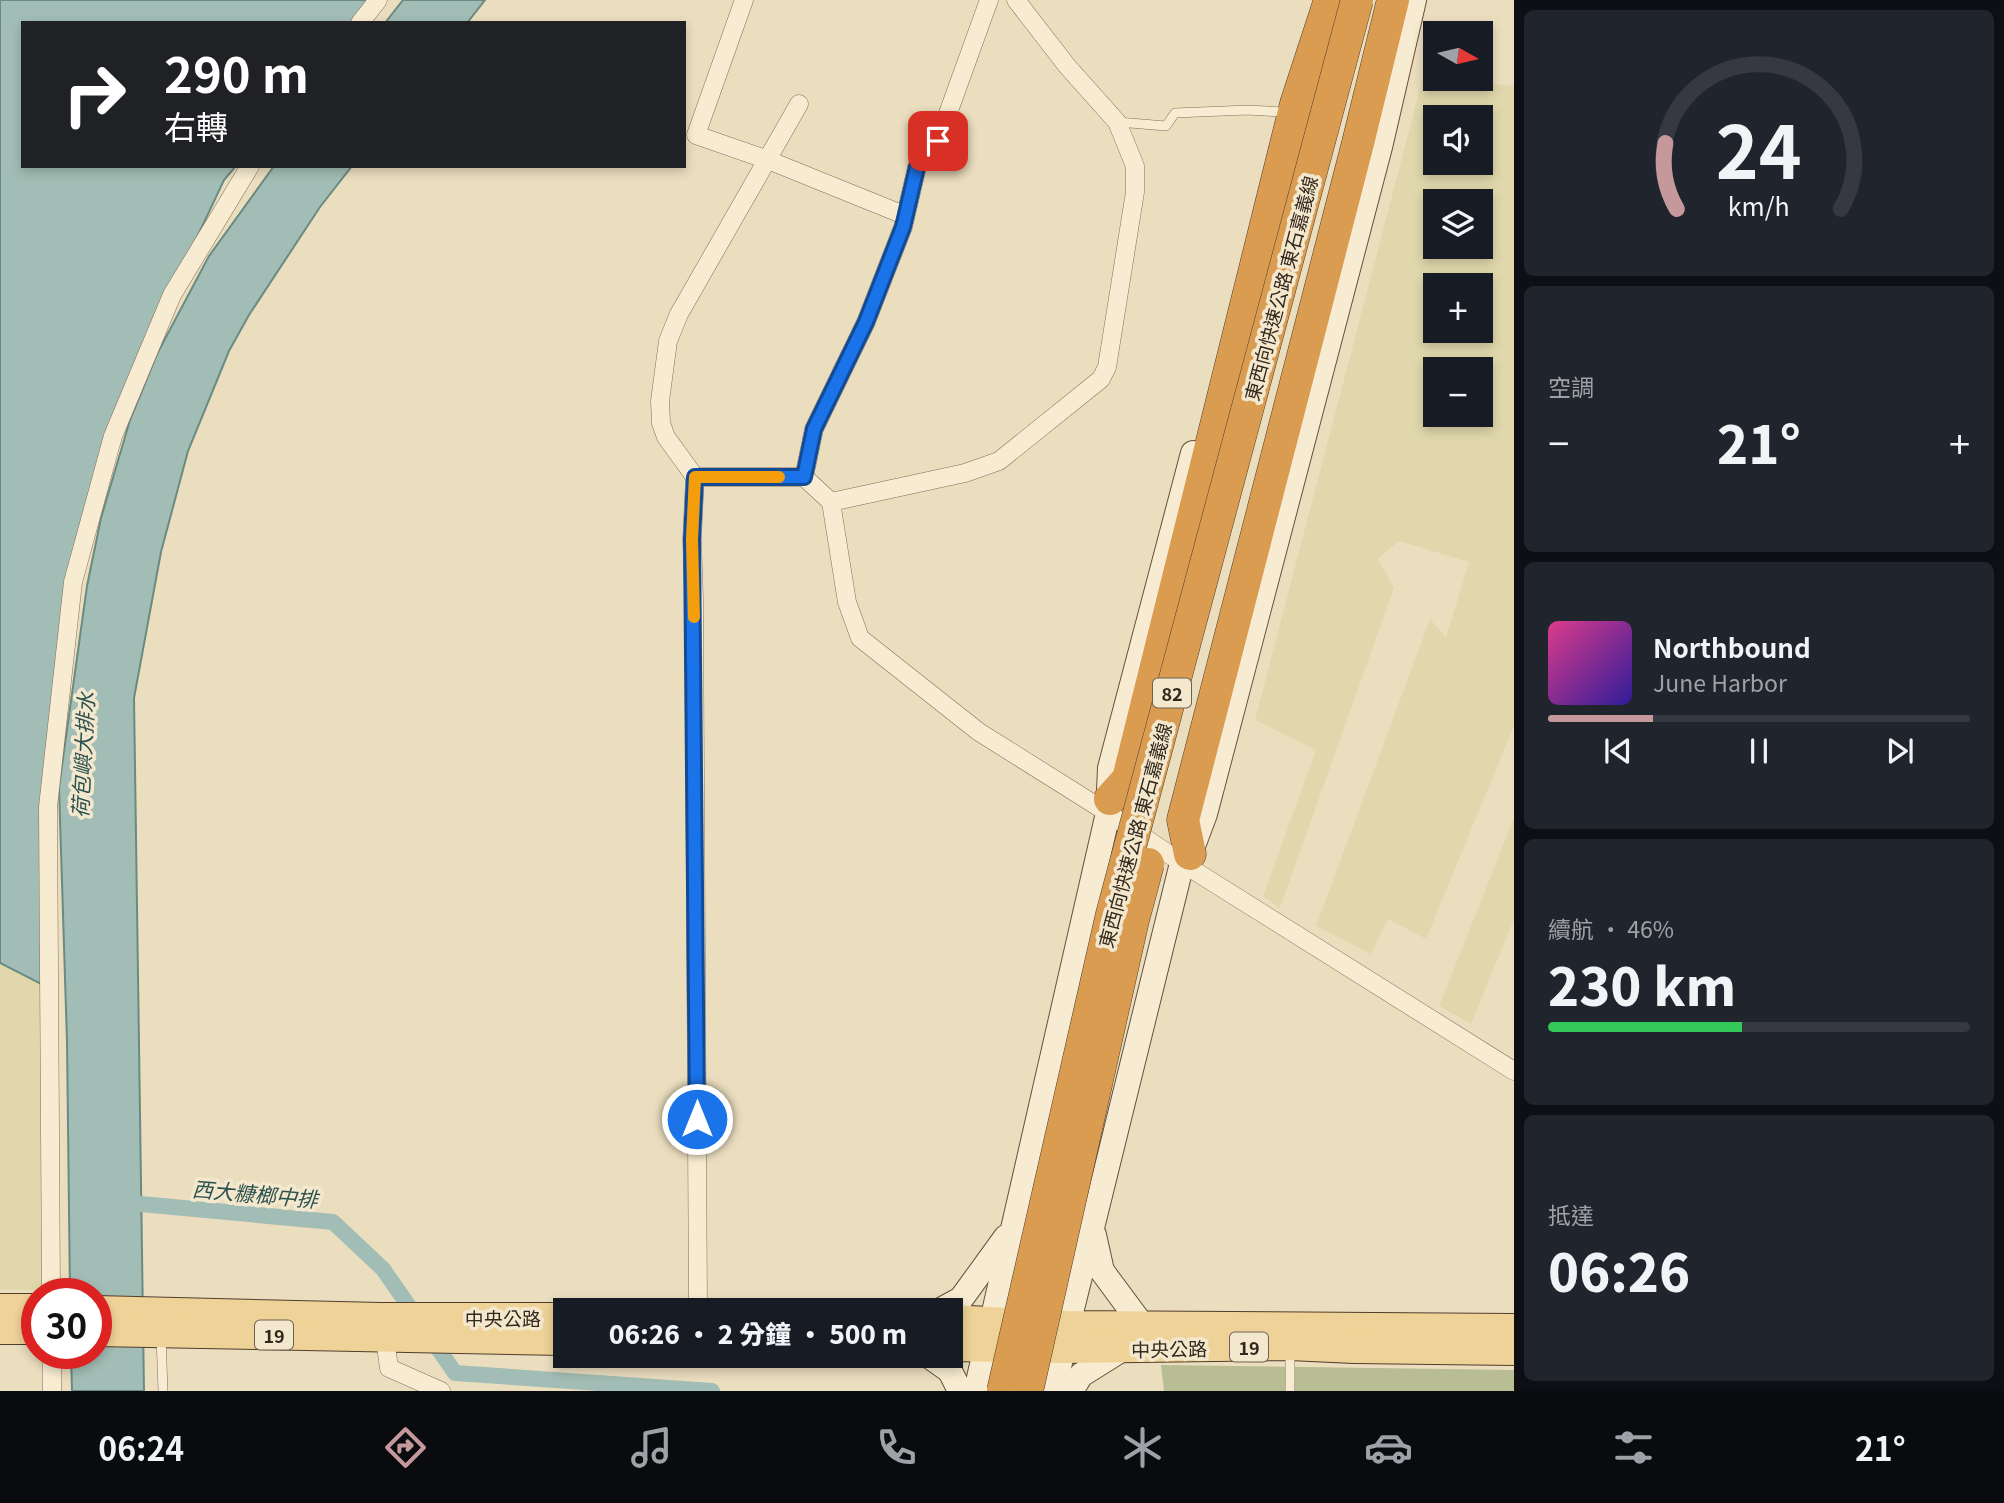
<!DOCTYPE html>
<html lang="zh-TW">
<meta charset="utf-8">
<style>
body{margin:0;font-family:Georgia,"Noto Sans TC",serif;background:#20242c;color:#f1f3f6;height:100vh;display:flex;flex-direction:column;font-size:26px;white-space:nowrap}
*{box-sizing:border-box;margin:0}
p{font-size:23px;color:#9ea1a6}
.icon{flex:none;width:38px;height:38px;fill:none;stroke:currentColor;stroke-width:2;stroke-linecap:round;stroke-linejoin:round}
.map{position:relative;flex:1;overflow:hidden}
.panel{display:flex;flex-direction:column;gap:10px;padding:10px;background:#0d0f14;width:490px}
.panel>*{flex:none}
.guide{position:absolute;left:21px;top:21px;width:665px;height:147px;border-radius:0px;box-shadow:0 4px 10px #0003;background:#202124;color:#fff;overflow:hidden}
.needle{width:46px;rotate:98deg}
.controls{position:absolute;left:1423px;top:21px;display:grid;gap:14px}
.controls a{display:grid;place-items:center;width:70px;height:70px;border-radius:0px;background:#171b24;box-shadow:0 4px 10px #0003;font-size:35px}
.speed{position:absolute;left:21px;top:1278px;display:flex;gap:14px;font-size:35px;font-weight:700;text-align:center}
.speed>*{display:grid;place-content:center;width:91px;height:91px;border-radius:50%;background:#171b24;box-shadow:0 4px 10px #0003;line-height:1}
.speed .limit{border:10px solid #d22;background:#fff;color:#111}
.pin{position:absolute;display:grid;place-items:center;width:60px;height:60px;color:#fff;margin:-30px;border-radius:14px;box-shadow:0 4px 10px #0006}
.me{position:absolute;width:77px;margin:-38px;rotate:0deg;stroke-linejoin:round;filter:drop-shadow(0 0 5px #0008)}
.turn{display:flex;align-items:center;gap:24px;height:147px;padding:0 28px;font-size:32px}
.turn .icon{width:91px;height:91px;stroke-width:2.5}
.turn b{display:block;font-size:49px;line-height:60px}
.big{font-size:52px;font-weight:800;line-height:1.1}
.panel .tile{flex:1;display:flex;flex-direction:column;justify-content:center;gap:10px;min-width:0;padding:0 24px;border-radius:10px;background:#20242c}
.panel .dial{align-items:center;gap:0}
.dial svg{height:182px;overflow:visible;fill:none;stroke:#363941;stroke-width:7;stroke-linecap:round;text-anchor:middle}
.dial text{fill:#f1f3f6;stroke:none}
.song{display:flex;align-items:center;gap:21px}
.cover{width:84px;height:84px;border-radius:10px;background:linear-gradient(135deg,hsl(330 70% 55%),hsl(250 70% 35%))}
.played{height:7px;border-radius:4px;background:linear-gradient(90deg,#c5999b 25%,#363941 25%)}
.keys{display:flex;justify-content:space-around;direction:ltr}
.heat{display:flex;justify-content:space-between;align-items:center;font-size:38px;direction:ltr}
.charge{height:10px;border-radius:5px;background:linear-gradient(90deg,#34c759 46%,#363941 0)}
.trip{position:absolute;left:553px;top:1298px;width:410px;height:70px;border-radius:0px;background:#171b24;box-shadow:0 4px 10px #0003;font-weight:800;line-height:70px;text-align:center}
.menu{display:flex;height:112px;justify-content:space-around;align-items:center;background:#090b0e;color:#9ea1a6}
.menu .icon{width:49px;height:49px}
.menu .active{color:#c5999b}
.menu b{font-size:32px;color:#f1f3f6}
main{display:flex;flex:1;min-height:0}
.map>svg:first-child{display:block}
.farmland{fill:#e0d8ac;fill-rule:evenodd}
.cemetery{fill:#b8bd93}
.water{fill:#a2bdb5;stroke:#6a8a82;stroke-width:2}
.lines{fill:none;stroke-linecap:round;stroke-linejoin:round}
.canal{stroke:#a2bdb5;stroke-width:16}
.lane-casing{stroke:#836e58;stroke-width:10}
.street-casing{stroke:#836e58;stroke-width:19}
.secondary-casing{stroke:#64503b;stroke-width:26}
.primary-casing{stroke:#503d2c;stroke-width:30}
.highway-casing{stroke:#503d2c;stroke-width:33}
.lane{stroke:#f7ebd1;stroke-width:9}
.street{stroke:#f7ebd1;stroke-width:18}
.secondary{stroke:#f7ebd1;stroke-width:24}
.primary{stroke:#eed297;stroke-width:28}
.highway{stroke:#d99c51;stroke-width:32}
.highway-bridge-casing{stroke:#503d2c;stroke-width:33;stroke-linecap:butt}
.highway-bridge{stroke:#d99c51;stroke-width:32}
.route-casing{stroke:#114b97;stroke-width:18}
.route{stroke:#1a73e8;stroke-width:12}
.slow{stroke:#f59e0b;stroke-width:12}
.labels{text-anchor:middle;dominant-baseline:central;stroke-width:7;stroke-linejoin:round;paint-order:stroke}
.shield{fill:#f3e8ce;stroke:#6d6151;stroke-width:2}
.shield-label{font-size:18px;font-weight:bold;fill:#33271c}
.street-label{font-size:19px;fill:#33271c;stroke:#f3e8ce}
.water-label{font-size:21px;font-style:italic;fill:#2c524f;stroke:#f3e8ce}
</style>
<main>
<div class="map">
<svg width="1514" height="1391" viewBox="0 0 1514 1391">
<rect width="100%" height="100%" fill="#ebdebf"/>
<!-- farmland -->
<g class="farmland">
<path d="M1423 77 1514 86V726L1426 939 1388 919 1371 954 1316 926 1430 619 1446 637 1469 562 1399 541 1378 559 1394 588 1280 908 1263 896 1316 750 1255 720ZM1435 117H1480V163H1435ZM1435 201H1480V247H1435ZM1435 285H1480V331H1435ZM1435 369H1480V415H1435Z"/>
<polygon points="1514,818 1514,919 1471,1024 1439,1006"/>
<polygon points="0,963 47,987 45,1290 0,1290"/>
</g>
<!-- cemetery -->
<polygon class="cemetery" points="1161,1365 1514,1370 1514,1391 1164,1391"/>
<!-- water -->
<g class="water">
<polygon points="0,0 372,0 353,23 23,23 23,166 236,166 224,180 125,390 62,609 47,987 0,963"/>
<polygon points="403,0 485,0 467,23 385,23"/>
<polygon points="274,166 352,166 320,207 249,315 229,351 188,451 161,552 134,698 144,1391 72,1391 71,1353 96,1353 96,1293 70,1293 67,1041 59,787 87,586 101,518 130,420 157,354 209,256"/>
</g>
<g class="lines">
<!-- canal -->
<g class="canal">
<polyline points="141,1204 333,1222 383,1269 417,1318"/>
<polyline points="430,1337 455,1373 712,1391"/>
</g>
<defs>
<g id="lane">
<polyline points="1118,122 1166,126 1175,113 1248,110 1283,112"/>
<polyline points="161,1335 163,1391"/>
<polyline points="1290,1391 1290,1351"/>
</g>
<g id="street">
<polyline points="744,0 696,135 768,160 904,215"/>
<polyline points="360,23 378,0"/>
<polyline points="695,477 804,477 831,502 965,473 999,461 1101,379 1107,367 1135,192 1135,166 1117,122 1067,66 1016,0"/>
<polyline points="804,477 814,429 866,322 903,227 917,167 938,141 989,0"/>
<polyline points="831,502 847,602 860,638 979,732 1108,813 1182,863 1514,1071"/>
<polyline points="51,1293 48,807 73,582 113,436 172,295 250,166"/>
<polyline points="698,1311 694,600 692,539 695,477 666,437 661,423 660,401 668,341 679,314 799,104"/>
<polyline points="385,1339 389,1368 441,1391"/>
<polyline points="52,1353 52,1391"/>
</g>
<g id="secondary">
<polyline points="1094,1235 1102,1271 1142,1325"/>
<polyline points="939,1311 961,1299 1006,1237"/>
<polyline points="929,1356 950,1371 960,1391"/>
<polyline points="976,1391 1108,813 1110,768 1193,453"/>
<polyline points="1054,1391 1068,1325 1182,863 1190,854 1205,814 1380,147 1414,0"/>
<polyline points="1071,1391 1081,1375 1124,1348"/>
</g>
<g id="primary">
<polyline points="0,1308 37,1308"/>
<polyline points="96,1310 381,1317 565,1317"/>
<polyline points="950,1319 1068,1325 1514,1328"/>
<polyline points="0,1330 37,1330"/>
<polyline points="96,1332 565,1341"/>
<polyline points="950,1347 1063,1349 1290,1346 1354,1349 1514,1351"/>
</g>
<g id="highway">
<polyline points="1110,799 1128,779 1296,104 1330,0"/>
<polyline points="1190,854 1183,820 1358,143 1393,0"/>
</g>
</defs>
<!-- lane casing -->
<use href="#lane" class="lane-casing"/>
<!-- street casing -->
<use href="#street" class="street-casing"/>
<!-- secondary casing -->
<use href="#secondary" class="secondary-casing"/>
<!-- primary casing -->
<use href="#primary" class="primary-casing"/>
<!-- highway casing -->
<use href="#highway" class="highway-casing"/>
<!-- lane -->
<use href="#lane" class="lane"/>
<!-- street -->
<use href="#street" class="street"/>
<!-- secondary -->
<use href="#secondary" class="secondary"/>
<!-- primary -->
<use href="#primary" class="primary"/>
<!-- highway -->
<use href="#highway" class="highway"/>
<defs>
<g id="highway-bridge">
<polyline points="1003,1391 1112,914 1357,0"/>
<polyline points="1027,1391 1133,920 1148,864"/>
</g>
</defs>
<!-- highway-bridge casing -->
<use href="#highway-bridge" class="highway-bridge-casing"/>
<!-- highway-bridge -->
<use href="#highway-bridge" class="highway-bridge"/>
</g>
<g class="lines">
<defs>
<polyline id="route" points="697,1119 692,539 695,477 804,477 814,429 866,322 903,227 917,167 938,141"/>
</defs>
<!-- route casing -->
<use href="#route" class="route-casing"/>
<!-- route -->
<use href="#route" class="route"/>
<!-- slow -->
<polyline class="slow" points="694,617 692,539 695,477 779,477"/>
</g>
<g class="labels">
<!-- shield labels -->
<g class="shield">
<rect x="1153" y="678.5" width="38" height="29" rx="5"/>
<rect x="255" y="1320.5" width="38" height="29" rx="5"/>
<rect x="1230" y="1332.5" width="38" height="29" rx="5"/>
</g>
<g class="shield-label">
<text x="1172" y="693">82</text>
<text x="274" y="1335">19</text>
<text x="1249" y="1347">19</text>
</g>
<!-- street labels -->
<g class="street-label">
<text transform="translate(1280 288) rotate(-75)">東西向快速公路 東石嘉義線</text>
<text transform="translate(1134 835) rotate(-75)">東西向快速公路 東石嘉義線</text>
<text x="503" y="1317">中央公路</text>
<text transform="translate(1169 1348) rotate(-1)">中央公路</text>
</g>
<!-- water labels -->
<g class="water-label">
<text transform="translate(82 755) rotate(-87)">荷包嶼大排水</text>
<text transform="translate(255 1193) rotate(5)">西大糠榔中排</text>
</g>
</g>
</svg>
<div class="controls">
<a><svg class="needle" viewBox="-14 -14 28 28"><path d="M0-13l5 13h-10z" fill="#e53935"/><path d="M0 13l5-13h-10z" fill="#9ea1a6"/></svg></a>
<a><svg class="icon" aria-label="sound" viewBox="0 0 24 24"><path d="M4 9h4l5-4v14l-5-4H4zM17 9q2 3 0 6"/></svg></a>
<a><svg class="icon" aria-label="layers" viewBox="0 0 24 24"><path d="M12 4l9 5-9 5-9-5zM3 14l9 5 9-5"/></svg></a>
<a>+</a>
<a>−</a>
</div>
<div class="speed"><div class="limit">30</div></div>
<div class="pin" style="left:938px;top:141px;background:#d93025"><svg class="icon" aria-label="arrive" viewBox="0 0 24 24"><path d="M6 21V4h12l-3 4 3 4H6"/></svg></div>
<svg class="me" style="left:697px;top:1119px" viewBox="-20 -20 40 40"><circle r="17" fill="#1a73e8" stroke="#fff" stroke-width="3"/><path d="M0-11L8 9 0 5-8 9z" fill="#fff"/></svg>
<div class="trip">06:26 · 2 分鐘 · 500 m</div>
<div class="guide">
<div class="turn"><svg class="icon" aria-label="right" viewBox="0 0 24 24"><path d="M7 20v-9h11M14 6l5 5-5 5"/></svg><div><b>290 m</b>右轉</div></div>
</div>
</div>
<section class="panel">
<div class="tile dial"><svg viewBox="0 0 100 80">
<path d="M14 69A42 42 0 1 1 86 69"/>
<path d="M14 69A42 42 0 0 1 9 40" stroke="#c5999b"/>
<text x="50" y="56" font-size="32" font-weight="700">24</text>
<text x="50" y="72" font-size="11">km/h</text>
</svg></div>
<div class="tile"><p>空調</p>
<div class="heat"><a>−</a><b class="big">21°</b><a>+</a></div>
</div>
<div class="tile">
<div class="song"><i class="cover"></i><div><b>Northbound</b><p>June Harbor</p></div></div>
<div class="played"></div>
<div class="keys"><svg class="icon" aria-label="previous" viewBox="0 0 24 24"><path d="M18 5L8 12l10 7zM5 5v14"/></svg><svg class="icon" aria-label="pause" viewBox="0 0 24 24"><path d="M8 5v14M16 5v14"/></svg><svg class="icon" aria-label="next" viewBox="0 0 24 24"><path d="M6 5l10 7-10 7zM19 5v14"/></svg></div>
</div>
<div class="tile"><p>續航 · 46%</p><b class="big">230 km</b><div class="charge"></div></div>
<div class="tile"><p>抵達</p><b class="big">06:26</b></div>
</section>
</main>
<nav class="menu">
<b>06:24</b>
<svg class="icon active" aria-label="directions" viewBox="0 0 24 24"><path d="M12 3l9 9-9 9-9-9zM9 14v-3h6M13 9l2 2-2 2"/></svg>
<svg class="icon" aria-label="music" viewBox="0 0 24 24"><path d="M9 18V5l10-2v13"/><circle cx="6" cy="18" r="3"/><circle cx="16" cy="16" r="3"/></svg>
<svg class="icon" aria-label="phone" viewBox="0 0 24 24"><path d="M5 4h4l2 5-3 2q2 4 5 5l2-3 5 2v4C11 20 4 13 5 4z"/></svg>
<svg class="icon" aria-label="climate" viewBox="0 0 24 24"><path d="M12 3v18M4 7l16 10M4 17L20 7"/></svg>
<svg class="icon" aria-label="car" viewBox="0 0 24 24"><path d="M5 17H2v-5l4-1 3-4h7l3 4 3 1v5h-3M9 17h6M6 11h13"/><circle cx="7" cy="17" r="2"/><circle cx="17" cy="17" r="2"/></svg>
<svg class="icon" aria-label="filters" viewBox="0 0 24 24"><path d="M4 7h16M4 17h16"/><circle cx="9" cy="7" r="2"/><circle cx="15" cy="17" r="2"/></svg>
<b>21°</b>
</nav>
